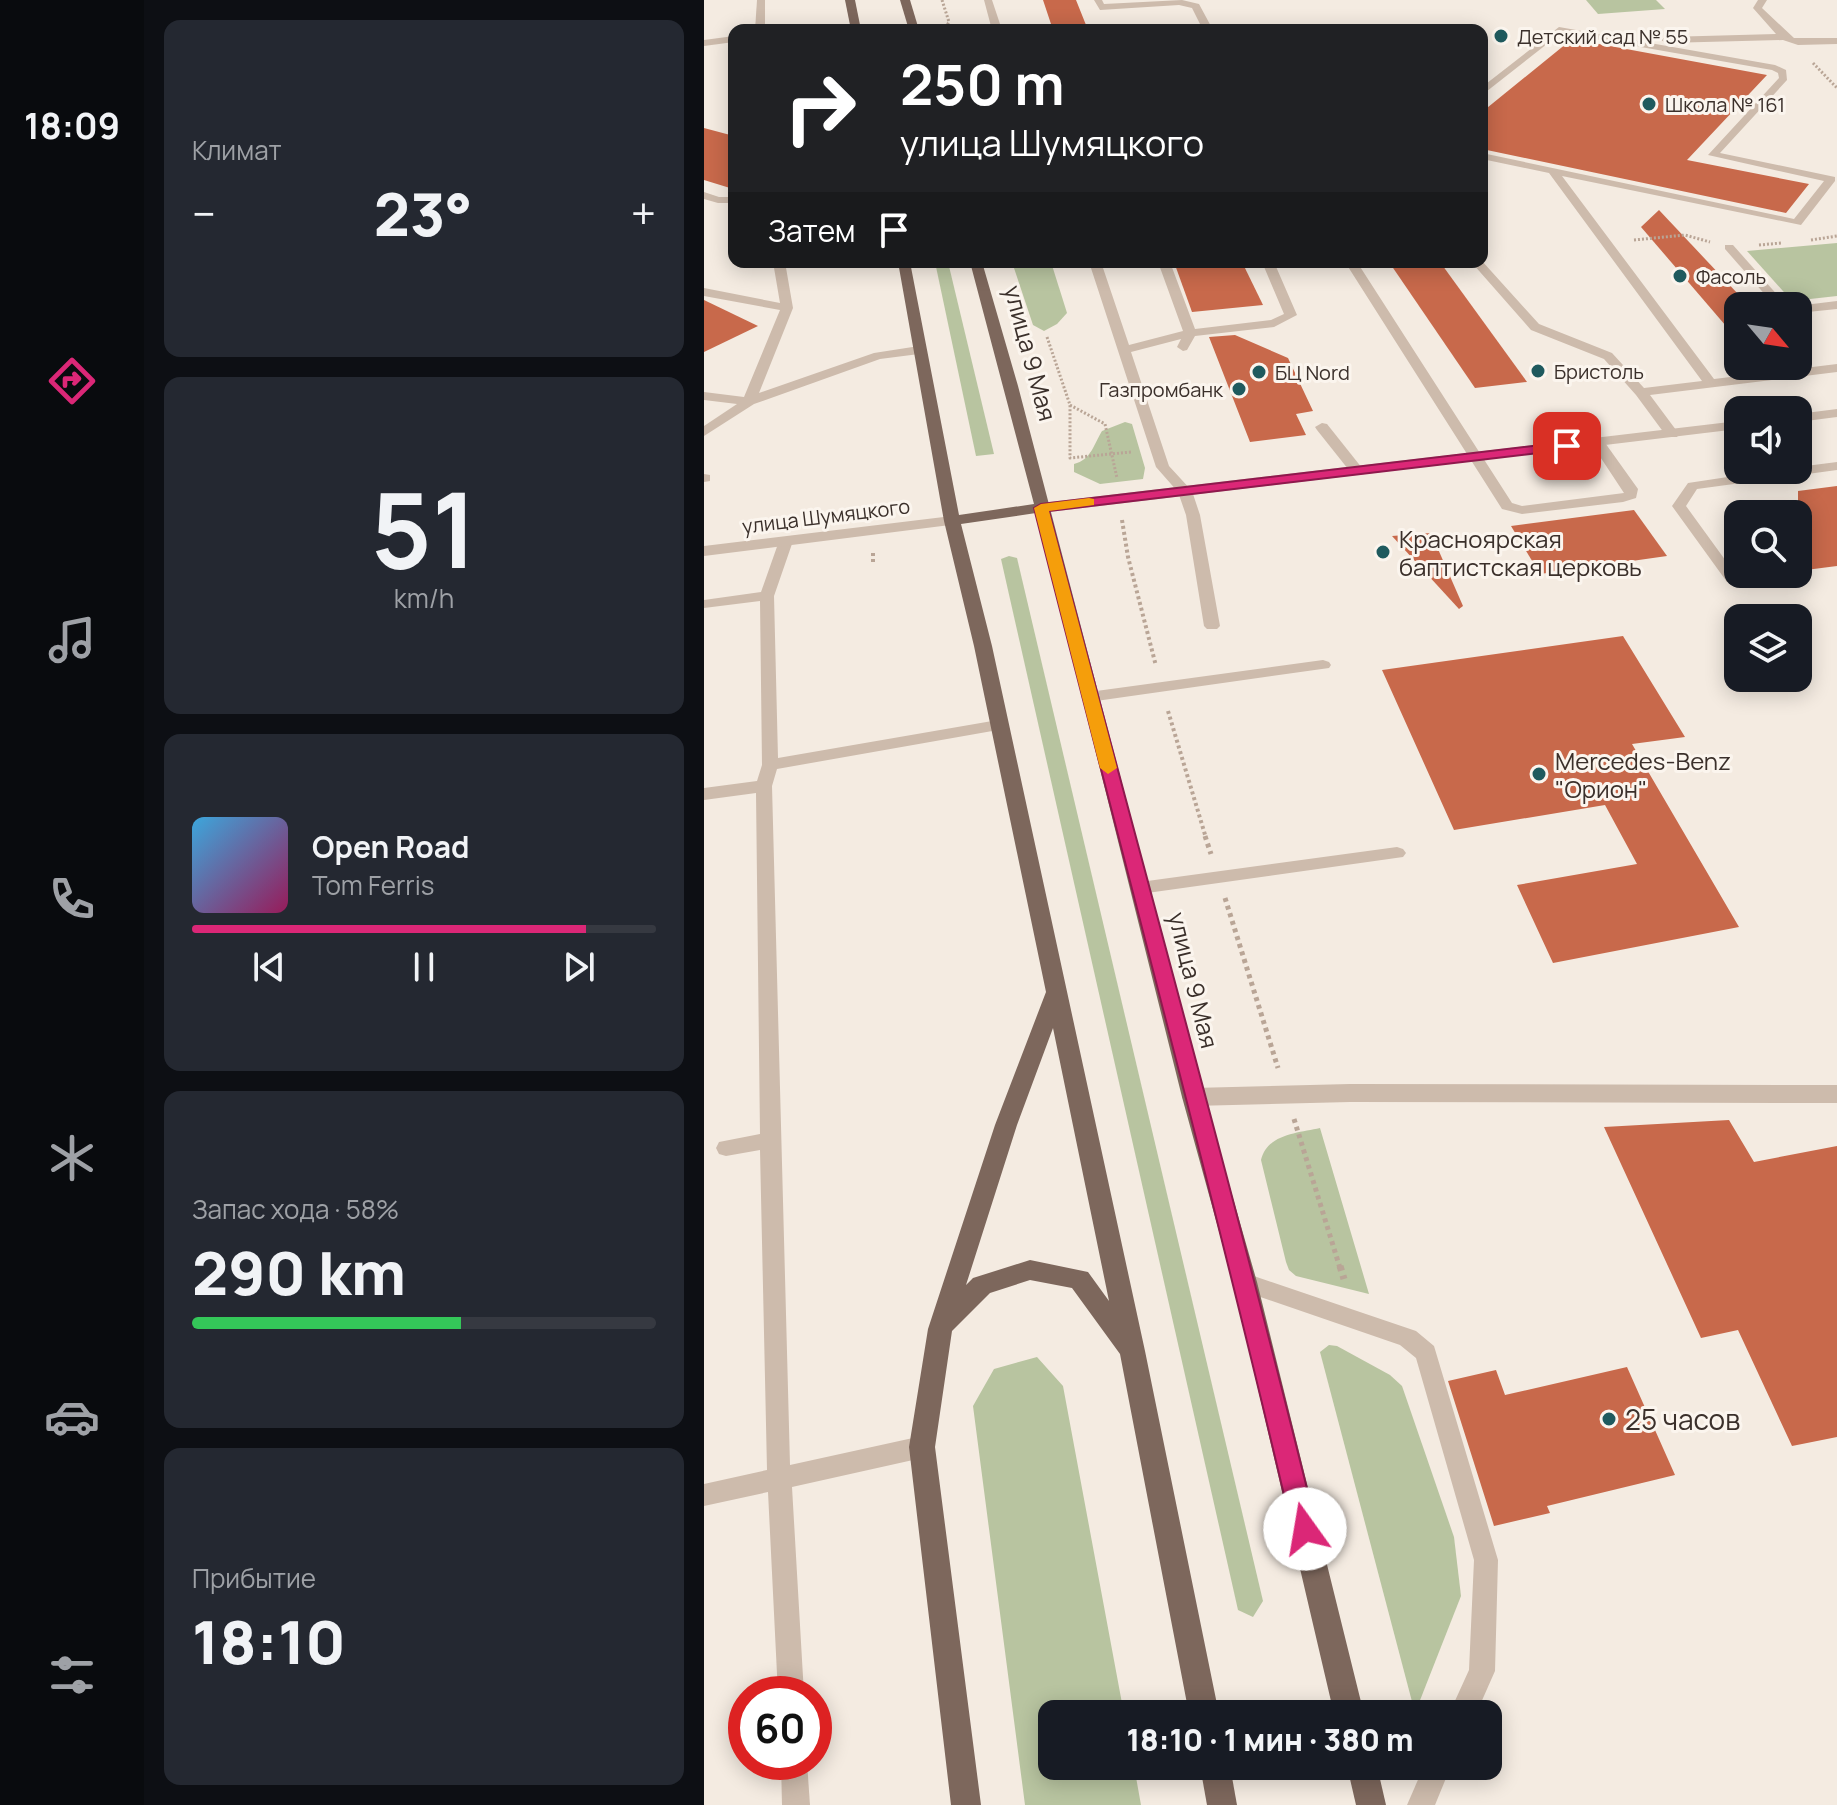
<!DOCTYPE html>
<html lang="ru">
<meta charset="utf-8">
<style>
body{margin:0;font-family:Manrope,sans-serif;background:#242831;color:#f1f3f6;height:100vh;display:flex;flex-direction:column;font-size:30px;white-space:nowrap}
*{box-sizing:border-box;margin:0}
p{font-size:26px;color:#9ea1a6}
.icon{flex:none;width:44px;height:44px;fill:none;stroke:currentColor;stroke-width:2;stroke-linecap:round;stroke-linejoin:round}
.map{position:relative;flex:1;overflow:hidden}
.sheet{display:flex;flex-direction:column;gap:20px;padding:20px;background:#0d0f14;width:560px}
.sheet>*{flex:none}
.banner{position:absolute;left:24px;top:24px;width:760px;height:244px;border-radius:16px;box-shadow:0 4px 20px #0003;background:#202124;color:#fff;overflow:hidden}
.needle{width:52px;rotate:119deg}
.fabs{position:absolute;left:1020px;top:292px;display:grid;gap:16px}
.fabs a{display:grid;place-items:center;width:88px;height:88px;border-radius:16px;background:#171b24;box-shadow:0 4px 20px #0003;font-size:40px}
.speed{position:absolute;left:24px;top:1676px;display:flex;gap:16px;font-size:40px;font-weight:700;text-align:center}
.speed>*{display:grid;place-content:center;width:104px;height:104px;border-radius:50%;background:#171b24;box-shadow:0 4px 20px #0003;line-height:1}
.speed .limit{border:12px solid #d22;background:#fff;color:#111}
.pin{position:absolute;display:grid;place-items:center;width:68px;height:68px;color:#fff;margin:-34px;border-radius:16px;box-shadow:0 4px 12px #0006}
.me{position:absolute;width:88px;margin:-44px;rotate:347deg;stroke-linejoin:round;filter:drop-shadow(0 0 6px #0008)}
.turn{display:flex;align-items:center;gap:28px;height:168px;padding:0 40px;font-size:36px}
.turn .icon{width:104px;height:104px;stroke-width:2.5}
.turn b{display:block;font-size:56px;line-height:68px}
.then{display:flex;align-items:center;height:76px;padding:0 40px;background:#0003;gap:16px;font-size:30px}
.big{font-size:60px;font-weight:800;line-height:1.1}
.sheet .tile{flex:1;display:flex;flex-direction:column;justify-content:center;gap:12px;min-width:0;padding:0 28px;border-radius:16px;background:#242831}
.sheet .dial{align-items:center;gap:0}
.dial b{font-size:104px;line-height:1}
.song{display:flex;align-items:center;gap:24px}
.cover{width:96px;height:96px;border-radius:12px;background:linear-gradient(135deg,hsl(200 70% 55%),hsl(330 70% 35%))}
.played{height:8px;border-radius:4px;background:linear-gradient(90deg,#db2777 85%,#363941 85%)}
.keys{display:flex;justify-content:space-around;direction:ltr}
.heat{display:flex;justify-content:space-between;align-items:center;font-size:44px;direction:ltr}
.charge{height:12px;border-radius:6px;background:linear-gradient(90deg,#34c759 58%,#363941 0)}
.trip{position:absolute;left:334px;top:1700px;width:464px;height:80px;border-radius:16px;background:#171b24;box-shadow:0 4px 20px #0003;font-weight:800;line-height:80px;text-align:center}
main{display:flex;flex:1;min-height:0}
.dock{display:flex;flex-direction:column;width:144px;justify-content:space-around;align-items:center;background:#090b0e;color:#9ea1a6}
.dock .icon{width:56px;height:56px}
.dock .active{color:#db2777}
.dock b{font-size:36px;color:#f1f3f6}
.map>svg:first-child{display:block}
.green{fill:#b8c4a0}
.building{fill:#c8694b}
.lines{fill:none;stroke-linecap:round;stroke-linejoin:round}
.path-far3{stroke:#b9a596;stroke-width:3;stroke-dasharray:2 2;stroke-linecap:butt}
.path-far2{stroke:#b9a596;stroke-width:4;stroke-dasharray:3 3;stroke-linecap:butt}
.path-far1{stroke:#b9a596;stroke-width:5;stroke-dasharray:4 4;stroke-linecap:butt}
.path{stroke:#b9a596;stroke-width:7;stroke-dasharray:5 5;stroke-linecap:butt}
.service{fill:#cdbbac;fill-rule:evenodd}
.minor{fill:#cdbbac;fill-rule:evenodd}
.tertiary{fill:#cdbbac;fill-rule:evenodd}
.primary{fill:#7d675c;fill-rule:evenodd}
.route{fill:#db2777;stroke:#8e194d;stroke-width:2}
.slow{fill:#f59e0b}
.poi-dot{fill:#1f5a5e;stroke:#fbf5ee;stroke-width:3}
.labels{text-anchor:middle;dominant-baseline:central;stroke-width:6;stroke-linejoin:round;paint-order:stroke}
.far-poi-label{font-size:20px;fill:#3b302b;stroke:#fbf5ee;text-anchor:start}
.far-street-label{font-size:20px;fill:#3b302b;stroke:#fbf5ee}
.street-label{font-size:24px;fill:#3b302b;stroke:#fbf5ee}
.poi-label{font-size:24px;fill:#3b302b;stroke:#fbf5ee;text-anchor:start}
.near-poi-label{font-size:28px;fill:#3b302b;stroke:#fbf5ee;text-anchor:start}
</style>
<main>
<nav class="dock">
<b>18:09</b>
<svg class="icon active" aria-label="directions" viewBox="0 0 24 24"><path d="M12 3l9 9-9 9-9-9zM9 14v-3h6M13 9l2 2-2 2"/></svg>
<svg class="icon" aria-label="music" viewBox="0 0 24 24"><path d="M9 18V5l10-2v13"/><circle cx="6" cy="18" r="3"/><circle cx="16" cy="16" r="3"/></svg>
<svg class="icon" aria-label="phone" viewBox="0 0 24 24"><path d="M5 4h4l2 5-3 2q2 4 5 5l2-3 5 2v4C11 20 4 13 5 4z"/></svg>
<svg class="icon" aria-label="climate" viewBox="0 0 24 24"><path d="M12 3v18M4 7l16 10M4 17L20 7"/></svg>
<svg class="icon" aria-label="car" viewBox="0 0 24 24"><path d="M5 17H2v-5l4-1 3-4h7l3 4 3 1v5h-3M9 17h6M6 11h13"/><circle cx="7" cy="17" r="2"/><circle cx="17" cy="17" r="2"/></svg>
<svg class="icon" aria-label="filters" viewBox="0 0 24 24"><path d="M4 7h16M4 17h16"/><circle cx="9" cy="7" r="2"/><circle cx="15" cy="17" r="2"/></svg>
</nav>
<section class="sheet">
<div class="tile"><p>Климат</p>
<div class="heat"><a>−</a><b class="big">23°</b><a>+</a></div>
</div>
<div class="tile dial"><b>51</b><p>km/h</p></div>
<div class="tile">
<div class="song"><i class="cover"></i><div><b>Open Road</b><p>Tom Ferris</p></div></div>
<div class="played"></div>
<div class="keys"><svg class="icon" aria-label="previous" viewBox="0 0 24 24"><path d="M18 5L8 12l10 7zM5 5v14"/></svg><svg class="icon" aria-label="pause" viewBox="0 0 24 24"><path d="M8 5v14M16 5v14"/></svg><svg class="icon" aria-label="next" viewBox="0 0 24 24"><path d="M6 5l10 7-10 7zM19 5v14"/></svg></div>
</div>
<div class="tile"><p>Запас хода · 58%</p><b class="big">290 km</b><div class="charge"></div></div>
<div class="tile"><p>Прибытие</p><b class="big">18:10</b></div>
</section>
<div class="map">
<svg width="1133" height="1805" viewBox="0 0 1133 1805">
<rect width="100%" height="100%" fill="#f4ebe1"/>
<!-- green -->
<g class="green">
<polygon points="882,0 952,0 961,9 894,14"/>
<polygon points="1133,243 1133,296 1088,301 1043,251"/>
<polygon points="231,262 244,262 290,454 272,456"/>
<polygon points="308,262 347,262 363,313 353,324 340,331 329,325"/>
<path d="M421 422 428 424 441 468 439 479 396 484 370 472V464C387 460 390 444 398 431Z"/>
<polygon points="305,556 313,558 559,1601 549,1617 534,1610 297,559"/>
<path d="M616 1128 665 1294 592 1276 585 1270 582 1262 557 1160C563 1134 594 1133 616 1128Z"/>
<polygon points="625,1345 633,1346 686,1375 698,1386 750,1537 757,1596 711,1713 616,1352"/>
<polygon points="333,1357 359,1386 420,1714 348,1714 348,1766 430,1766 437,1805 321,1805 269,1406 290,1369"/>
</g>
<!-- building -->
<g class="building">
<polygon points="339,0 372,0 384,30 349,30"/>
<polygon points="868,39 1063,75 983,160 1105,184 1082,213 778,149 778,112"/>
<polygon points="0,128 30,136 30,169 26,188 0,180"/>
<polygon points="955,210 1034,294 1034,340 937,227"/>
<polygon points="470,262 538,262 559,305 488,312"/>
<polygon points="685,262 736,262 823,382 771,388"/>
<polygon points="0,300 54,326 0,352"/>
<polygon points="531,335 584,358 609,411 592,414 602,435 546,442 505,337"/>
<polygon points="1133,486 1133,566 1094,571 1094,491"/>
<polygon points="930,510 963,556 836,574 807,526"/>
<polygon points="727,533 759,606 755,609 688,536"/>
<polygon points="919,636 981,737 928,744 1035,927 849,963 813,885 933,864 901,805 750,830 678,670"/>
<polygon points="1025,1120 1050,1162 1133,1146 1133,1437 1088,1446 1034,1330 997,1338 900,1127"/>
<polygon points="923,1367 971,1475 843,1506 846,1513 790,1526 744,1381 792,1370 801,1395"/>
</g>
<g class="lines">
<!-- path-far3 -->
<g class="path-far3">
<polyline points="238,0 245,22 240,30"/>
<polyline points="1109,63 1133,88"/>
<polyline points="930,240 981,235 1006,242"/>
<polyline points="1107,240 1133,236"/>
<polyline points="1055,245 1077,243"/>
<polyline points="343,337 366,405 366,458 427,452"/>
<polyline points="366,405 401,424 413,478"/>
</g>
<!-- path-far2 -->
<g class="path-far2">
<polyline points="418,520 424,557 452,666"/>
<polyline points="169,553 169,565"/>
<polyline points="464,711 502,838"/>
</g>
<!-- path-far1 -->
<g class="path-far1">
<polyline points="501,836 507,854"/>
<polyline points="521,898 574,1068"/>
<polyline points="590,1119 636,1268"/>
</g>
<!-- path -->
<polyline class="path" points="636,1266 640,1279"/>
<!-- service -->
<g class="service">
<polygon points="53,0 61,0 61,30 51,30"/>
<polygon points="280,0 288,0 298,30 288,30"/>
<polygon points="390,0 398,0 400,4 478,0 495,4 509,30 499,30 488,8 475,5 396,10"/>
<polygon points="1054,0 1063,0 1058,8 1090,38 1133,38 1133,44 1094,45 1079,40 962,43 957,40 962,37 1072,34 1049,8"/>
<polygon points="855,27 1071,65 1082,70 1083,80 1016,153 1131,177 1131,181 1097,225 858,176 1010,379 1133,364 1133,372 946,395 975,434 973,437 963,437 932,395 900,359 827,330 769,264 767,262 778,261 835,324 908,353 940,388 998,381 845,173 778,159 778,153 1090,219 1120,181 1004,155 1075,78 1074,73 1068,70 857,33 778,95 778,87"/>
<polygon points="30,36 30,42 0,46 0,40"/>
<polygon points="778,186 782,187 783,193 778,196"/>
<polygon points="0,192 15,197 30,197 30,203 14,203 0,199"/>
<polygon points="1021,245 1029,245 1083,306 1071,306 1021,249"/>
<polygon points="69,262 81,262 89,308 55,393 170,353 215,346 221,350 215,354 176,359 50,404 0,436 0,426 33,404 0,400 0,392 40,397 76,310 0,296 0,288 76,303"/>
<polygon points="385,262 397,262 425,345 479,331 454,262 466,262 491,329 567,320 580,314 558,262 570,262 593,315 570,327 491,336 483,350 479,351 473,347 477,339 427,352 465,466 488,491 496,515 516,626 513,629 503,629 500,626 482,515 474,492 452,467"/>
<polygon points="641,262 653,262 808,503 818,506 920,493 887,443 894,439 899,440 934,489 932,498 919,502 818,514 798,509"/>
<polygon points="1133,301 1133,309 1094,313 1092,306"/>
<polygon points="618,423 623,424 658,468 658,474 648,474 613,430 611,427"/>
<polygon points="1133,462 1133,470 993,489 982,506 1035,579 1033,582 1023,582 968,506 984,483 1070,470 1094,470 1094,467"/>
<polygon points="0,474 6,475 6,481 0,482"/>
<polygon points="82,537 89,541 70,596 74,758 294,720 302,725 294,730 73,769 68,786 86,1465 218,1436 226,1439 230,1447 226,1455 218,1458 88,1487 100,1694 74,1694 64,1492 0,1506 0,1484 63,1470 56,1150 22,1156 15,1154 12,1148 15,1142 56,1134 52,793 0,800 0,788 53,781 58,765 56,601 0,608 0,600 57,592 75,541"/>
<polygon points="619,660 625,662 627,665 625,668 385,702 377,697 385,692"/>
<polygon points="693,847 699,849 702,853 699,857 436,894 427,888 436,882"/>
<polygon points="541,1273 712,1331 730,1346 794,1560 791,1671 772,1714 745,1714 765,1670 770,1560 712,1358 696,1345 533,1289 530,1282 533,1275"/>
<polygon points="77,1762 103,1762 106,1805 78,1805"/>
<polygon points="720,1766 747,1766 731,1805 703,1805"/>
</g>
<!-- minor -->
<g class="minor">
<polygon points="1133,409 1133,417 1094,422 1094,414"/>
<polygon points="1034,421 1034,429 337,513 329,508 337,503"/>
<polygon points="646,1084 1133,1085 1133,1103 646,1102 489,1106 481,1103 478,1097 481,1091 489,1088"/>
</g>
<!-- tertiary -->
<polygon class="tertiary" points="248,516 254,518 254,524 0,556 0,546"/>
<!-- primary -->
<g class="primary">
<polygon points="141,0 151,0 157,30 147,30"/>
<polygon points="196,0 206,0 215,30 205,30"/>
<path d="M194 262H206L255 515 330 504 266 262H278L314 386 500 1097 553 1282 660 1714H630L529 1282 478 1097 332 513 257 524 288 646 441 1351 515 1714H485L416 1354 368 1288 326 1280 286 1293 248 1331 231 1447 277 1805H247L205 1447 224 1329 291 1125 342 992 270 646 240 521ZM349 1028 405 1301 384 1272 326 1260 269 1278 262 1285 313 1125Z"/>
<polygon points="496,1766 526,1766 533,1805 503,1805"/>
<polygon points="643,1766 673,1766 682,1805 652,1805"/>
</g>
</g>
<!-- route -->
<path class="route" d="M863 442 868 443V449L345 511C434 850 529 1188 613 1529L609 1537 601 1540 592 1537 588 1529C508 1187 416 848 330 508L337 504Z"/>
<!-- slow -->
<polygon class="slow" points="385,498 390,499 390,505 345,511 413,768 404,774 396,768 330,508 337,504"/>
<!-- markers -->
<g class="poi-dot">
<circle cx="797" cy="36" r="8"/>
<circle cx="945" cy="104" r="8"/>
<circle cx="976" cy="276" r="8"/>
<circle cx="834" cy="371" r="8"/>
<circle cx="555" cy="372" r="8"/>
<circle cx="535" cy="389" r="8"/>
<circle cx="679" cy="552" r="8"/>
<circle cx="835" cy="774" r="8"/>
<circle cx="905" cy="1419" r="8"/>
</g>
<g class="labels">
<!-- far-poi labels -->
<g class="far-poi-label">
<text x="813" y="36">Детский сад № 55</text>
<text x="961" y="104">Школа № 161</text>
<text x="992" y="276">Фасоль</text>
<text x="850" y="371">Бристоль</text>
<text x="571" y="372">БЦ Nord</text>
<text x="519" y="389" text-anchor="end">Газпромбанк</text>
</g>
<!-- far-street labels -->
<g class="far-street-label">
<text transform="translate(122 516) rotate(-7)">улица Шумяцкого</text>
</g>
<!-- street labels -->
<g class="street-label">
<text transform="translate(327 353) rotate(75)">улица 9 Мая</text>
<text transform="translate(490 980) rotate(76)">улица 9 Мая</text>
</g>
<!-- poi labels -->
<g class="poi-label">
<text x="695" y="538">Красноярская<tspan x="695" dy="28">баптистская церковь</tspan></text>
<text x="851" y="760">Mercedes-Benz<tspan x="851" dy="28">"Орион"</tspan></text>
</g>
<!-- near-poi labels -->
<g class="near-poi-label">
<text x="921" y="1419">25 часов</text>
</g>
</g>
</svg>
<div class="fabs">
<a><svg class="needle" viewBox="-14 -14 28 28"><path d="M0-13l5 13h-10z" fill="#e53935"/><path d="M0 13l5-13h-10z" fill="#9ea1a6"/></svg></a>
<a><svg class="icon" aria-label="sound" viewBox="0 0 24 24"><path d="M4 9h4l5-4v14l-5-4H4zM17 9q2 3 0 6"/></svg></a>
<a><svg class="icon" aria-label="search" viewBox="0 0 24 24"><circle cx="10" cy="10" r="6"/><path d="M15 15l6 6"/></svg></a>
<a><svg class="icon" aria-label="layers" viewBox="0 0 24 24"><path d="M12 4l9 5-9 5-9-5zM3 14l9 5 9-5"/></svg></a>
</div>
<div class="speed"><div class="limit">60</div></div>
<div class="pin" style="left:863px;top:446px;background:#d93025"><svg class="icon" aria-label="arrive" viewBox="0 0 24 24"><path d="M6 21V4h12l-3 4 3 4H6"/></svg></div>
<svg class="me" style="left:601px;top:1529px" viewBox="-20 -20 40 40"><circle r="19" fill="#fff"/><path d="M0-13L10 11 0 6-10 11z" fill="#db2777"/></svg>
<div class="trip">18:10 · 1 мин · 380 m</div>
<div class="banner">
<div class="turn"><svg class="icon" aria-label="right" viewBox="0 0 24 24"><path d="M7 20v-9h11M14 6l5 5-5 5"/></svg><div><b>250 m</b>улица Шумяцкого</div></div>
<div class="then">Затем<svg class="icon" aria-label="arrive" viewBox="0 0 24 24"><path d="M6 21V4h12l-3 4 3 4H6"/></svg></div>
</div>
</div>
</main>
